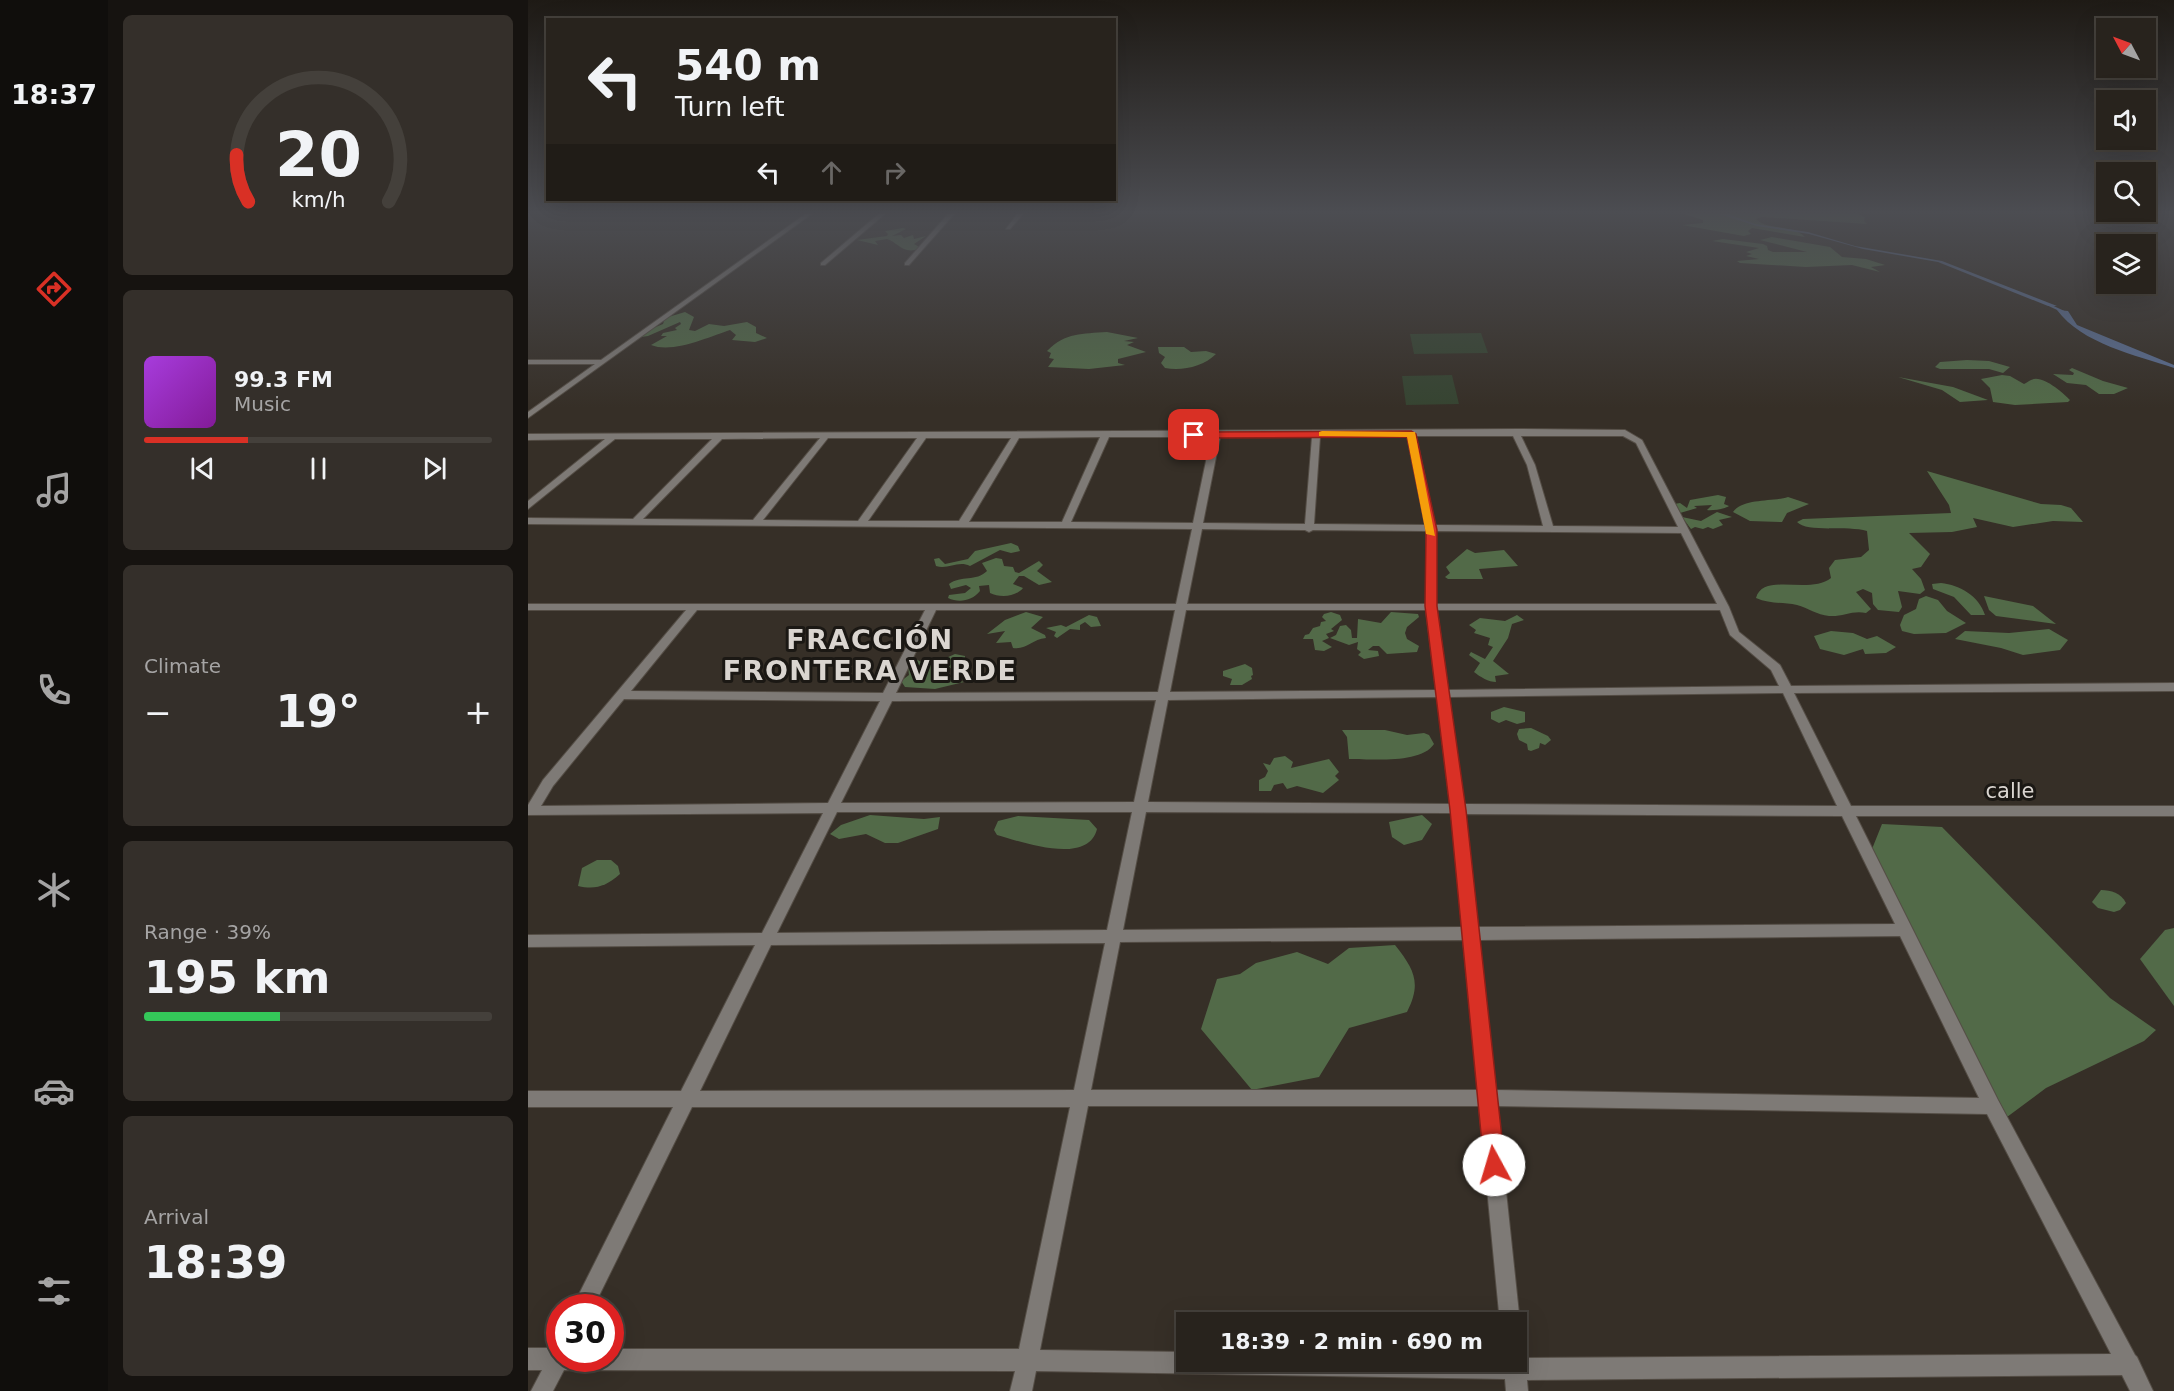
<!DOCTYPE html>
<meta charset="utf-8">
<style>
body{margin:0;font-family:"DejaVu Sans",sans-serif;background:#342f2a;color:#f1f3f6;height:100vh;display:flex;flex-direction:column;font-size:22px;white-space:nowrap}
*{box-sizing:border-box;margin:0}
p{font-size:20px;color:#a5a4a4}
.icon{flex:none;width:33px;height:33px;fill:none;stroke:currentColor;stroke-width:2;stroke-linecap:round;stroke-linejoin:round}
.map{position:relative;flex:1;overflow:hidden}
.drawer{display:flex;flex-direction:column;gap:15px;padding:15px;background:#161310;width:420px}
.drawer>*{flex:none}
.banner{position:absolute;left:18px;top:18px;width:570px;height:183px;border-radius:0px;box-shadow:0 6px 24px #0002,0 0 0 2px #44403b;background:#28231d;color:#f1f3f6;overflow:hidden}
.needle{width:39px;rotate:311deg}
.controls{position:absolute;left:1568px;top:18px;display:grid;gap:12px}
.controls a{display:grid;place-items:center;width:60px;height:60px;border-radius:0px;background:#28231d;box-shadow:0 6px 24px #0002,0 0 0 2px #44403b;font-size:30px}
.speed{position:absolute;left:18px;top:1294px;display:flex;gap:12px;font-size:30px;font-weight:700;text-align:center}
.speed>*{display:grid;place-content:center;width:78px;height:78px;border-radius:50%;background:#28231d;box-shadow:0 6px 24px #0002,0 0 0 2px #44403b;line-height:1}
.speed .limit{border:9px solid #d22;background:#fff;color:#111}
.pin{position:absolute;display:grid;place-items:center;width:51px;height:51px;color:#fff;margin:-26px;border-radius:12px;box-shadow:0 3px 9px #0006}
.me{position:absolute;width:66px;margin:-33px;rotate:354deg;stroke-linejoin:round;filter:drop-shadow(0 0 4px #0008)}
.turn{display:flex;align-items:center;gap:21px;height:126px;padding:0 30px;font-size:27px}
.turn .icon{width:78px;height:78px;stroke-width:2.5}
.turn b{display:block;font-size:42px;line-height:51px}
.lanes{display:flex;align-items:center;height:57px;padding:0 30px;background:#0003;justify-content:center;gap:30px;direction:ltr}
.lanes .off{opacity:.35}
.big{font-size:45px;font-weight:800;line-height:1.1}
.drawer .tile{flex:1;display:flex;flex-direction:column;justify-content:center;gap:9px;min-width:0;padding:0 21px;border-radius:9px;background:#342f2a}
.drawer .dial{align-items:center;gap:0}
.dial svg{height:156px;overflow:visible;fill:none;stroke:#44403b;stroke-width:7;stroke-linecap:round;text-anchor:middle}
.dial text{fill:#f1f3f6;stroke:none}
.song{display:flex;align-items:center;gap:18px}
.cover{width:72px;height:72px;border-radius:9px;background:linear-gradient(135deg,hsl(280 70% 55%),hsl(290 70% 35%))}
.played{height:6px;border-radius:3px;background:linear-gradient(90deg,#d93025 30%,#44403b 30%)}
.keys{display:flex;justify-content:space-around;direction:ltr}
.heat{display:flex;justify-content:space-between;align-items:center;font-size:33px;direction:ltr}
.charge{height:9px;border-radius:4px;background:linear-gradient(90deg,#34c759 39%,#44403b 0)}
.trip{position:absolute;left:648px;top:1312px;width:351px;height:60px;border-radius:0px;background:#28231d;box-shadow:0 6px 24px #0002,0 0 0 2px #44403b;font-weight:800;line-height:60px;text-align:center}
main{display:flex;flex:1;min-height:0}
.tab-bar{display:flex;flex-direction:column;width:108px;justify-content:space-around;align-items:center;background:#100e0c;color:#a5a4a4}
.tab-bar .icon{width:42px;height:42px}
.tab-bar .active{color:#d93025}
.tab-bar b{font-size:27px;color:#f1f3f6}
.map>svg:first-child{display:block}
.green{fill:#364431}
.forest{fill:#526a48}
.water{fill:#5b6e92}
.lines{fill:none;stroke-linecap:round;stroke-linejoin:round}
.stream{stroke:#5b6e92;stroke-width:2}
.minor-casing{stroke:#544d45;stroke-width:2}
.minor{fill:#7e7a76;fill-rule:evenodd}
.route{fill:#d93025;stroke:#8d1f18;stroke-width:1.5}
.slow{fill:#f59e0b}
.labels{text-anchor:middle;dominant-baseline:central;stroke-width:6;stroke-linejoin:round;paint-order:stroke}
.street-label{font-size:21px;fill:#dad5d0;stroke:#1b1814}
.district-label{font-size:27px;font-weight:bold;letter-spacing:1.5px;fill:#dad5d0;stroke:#1b1814}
</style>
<main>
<nav class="tab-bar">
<b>18:37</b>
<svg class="icon active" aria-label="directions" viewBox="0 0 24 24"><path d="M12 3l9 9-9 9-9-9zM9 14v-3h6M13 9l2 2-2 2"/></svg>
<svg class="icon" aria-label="music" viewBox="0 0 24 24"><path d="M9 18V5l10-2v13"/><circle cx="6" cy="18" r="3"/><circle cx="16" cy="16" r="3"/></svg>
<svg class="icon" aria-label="phone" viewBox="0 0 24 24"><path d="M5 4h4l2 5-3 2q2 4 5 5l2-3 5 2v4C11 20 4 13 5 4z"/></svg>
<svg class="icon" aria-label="climate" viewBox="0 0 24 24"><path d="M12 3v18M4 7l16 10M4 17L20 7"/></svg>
<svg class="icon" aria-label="car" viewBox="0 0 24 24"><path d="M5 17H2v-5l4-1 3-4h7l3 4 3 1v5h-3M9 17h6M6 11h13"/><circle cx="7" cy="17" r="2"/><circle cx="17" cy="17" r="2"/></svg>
<svg class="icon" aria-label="filters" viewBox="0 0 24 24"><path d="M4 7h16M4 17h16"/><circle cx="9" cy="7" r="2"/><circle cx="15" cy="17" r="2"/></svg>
</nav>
<section class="drawer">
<div class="tile dial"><svg viewBox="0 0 100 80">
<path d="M14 69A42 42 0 1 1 86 69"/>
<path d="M14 69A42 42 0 0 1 8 45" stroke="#d93025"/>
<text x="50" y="56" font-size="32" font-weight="700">20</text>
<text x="50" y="72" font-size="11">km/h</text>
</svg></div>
<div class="tile">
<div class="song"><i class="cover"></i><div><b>99.3 FM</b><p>Music</p></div></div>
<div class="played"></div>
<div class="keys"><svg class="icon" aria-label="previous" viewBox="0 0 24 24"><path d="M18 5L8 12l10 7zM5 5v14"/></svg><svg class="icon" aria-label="pause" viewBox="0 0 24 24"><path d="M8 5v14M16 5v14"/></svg><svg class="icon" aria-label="next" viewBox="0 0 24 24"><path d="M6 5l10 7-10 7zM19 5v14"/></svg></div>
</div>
<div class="tile"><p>Climate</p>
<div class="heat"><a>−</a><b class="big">19°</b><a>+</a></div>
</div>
<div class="tile"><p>Range · 39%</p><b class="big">195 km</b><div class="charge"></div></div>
<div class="tile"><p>Arrival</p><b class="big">18:39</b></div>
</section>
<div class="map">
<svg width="1646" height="1391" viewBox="0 0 1646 1391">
<rect width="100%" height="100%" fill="#362f27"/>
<!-- green -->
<g class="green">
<polygon points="953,333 960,353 886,354 882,334"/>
<polygon points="924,375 931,404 878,405 874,376"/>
</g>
<!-- forest -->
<g class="forest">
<path d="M1153 213H1328L1337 217 1336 221 1339 224 1234 217 1228 219C1240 231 1264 224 1277 237L1224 228 1220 231 1223 234 1216 236 1154 225 1175 223V220Z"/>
<path d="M375 228 378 229 364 236 373 235 376 238 385 235 386 239 398 236 386 244 393 248C375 256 370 242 359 239L347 241 350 245 329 240 359 236 360 234 357 231Z"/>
<polygon points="1244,237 1302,247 1314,257 1338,259 1357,265 1343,267 1352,272 1324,265 1278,267 1212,263 1209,261 1231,259 1218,256 1224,254 1218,252 1231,248 1184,241 1195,239 1235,244 1239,246 1240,250 1245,252 1279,252 1232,240"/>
<path d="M157 312 166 317 161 330 167 331 181 324 196 326 219 322 228 327V333L239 338 227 342 204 340 208 335 202 330C183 336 145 354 123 345L139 336H133L135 333 149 330 147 328 153 324 152 322 120 336 106 338V336L135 324 137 318Z"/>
<path d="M579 332 610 338 596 341 606 342 599 345 618 352 590 359V363L597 365 561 369 520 367 526 359 521 358 523 353 519 351C538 332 554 334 579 332Z"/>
<path d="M630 347H656L663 352 678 351 688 354C675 367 654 371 637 368L633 363 637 357 631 353Z"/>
<polygon points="1439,360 1461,361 1482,367 1475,373 1461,369 1412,369 1407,367 1412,362"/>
<polygon points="1544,368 1575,381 1600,388 1586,394 1571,394 1558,385 1539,383 1525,374 1545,375 1546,373 1541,370"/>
<path d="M1474 375 1482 376 1496 384C1499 383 1500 381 1503 380 1514 374 1535 393 1542 400L1540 402 1487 405 1465 402 1462 388 1453 379Z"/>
<polygon points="1370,377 1425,387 1460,400 1432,402 1414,390"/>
<path d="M1399 471 1513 504 1533 505 1543 508 1555 522 1525 521 1485 527 1445 518 1449 527 1424 532 1381 533 1402 554 1393 567 1384 569 1393 579 1397 590 1392 594 1370 591 1374 607 1371 612 1350 610 1345 604 1344 593 1335 589 1328 592 1343 609 1338 613C1324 610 1315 617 1301 616 1289 615 1280 608 1269 605 1255 602 1241 604 1228 598 1235 572 1282 595 1303 578L1301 568 1307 560 1333 557 1341 550 1339 531C1320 525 1279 533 1269 522L1275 519 1423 513 1421 505Z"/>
<path d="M1190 495 1198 497 1196 504 1201 506C1197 509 1183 511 1179 510L1184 505 1166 506 1169 508 1152 513 1146 504 1152 503 1159 508 1162 500Z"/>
<path d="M1260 497 1281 504 1259 513 1254 522 1222 521 1205 512C1215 498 1244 502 1260 497Z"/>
<polygon points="1189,512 1204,517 1191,520 1195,525 1185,529 1180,527 1175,529 1167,527 1163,529 1154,517 1173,521"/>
<path d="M483 543 490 546 492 551 483 553 472 550 442 566C430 560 420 570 408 566L406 559 411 558 417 564 440 559 447 551Z"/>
<polygon points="939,549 947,553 976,550 990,566 951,569 955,579 920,579 917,577 922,573 918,567"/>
<path d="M468 558 474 559 476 566 485 567 487 572 491 573 511 561 515 565 509 571 524 582 511 585 496 576H491L485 584 495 588C488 597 472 598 462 593L461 585 451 586 452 591C444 601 431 603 420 598L421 595 437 593 443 588 438 585 423 589 421 584C433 575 448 582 459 571L454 563Z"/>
<path d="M1413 583C1432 585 1451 596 1457 615H1443L1426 597 1405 589 1404 584Z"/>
<polygon points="1398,596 1410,600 1419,611 1438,623 1418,633 1386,634 1374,631 1372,625 1376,615 1388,609 1391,599"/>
<polygon points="1456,596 1505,606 1528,624 1468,616 1461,610"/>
<path d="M498 612 515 617 503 628 517 635 518 638C504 639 499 650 485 648L483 642 468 643 477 631 459 634 477 620Z"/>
<polygon points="803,612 812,615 814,620 803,629 806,631 798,634 801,638 794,641 804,647 796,651 787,650 785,639 775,639 777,635 781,634 785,628 792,626 793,622 798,621 794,617 796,614"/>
<polygon points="863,612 890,614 891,617 879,627 877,633 879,639 891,646 889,652 859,654 851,646 845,646 840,650 850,651 851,656 836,659 830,655 833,652 829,649 830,642 821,645 802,638 808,635 812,626 818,625 823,630 824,638 829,638 830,619 853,623"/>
<polygon points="561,615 569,617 573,626 563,627 557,622 552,625 552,630 542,629 529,638 526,636 528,632 518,628 533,625 538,627"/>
<path d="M989 615 996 620 984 624 980 638 965 661 981 674 967 676 968 682C961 682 952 677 946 672L952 663 941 655 943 652 957 659 965 647 960 645 962 638 946 633 948 630 941 625 952 618 977 621Z"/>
<polygon points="1521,629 1540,640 1532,650 1495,655 1473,648 1427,639 1437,631 1481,633"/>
<polygon points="1303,631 1325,633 1339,639 1349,636 1368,647 1358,653 1337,654 1335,649 1316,655 1292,649 1286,636"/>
<polygon points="427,654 437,656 437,662 411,673 436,682 407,689 377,687 373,681 381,675 380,667 388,659 400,666"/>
<polygon points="717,664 724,668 725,675 723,676 724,679 714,685 702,685 704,679 695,676 695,671"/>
<polygon points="976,707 997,712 997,722 989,724 978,720 971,723 963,719 963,712"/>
<polygon points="1003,728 1020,736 1023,740 1017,745 1012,743 1011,748 1003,751 1000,750 999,744 991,740 989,734 991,729"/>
<path d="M814 730H857L879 735 896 733 901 735 906 744C893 764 844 759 821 759L819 737Z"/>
<polygon points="757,756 765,762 763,768 801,759 811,772 807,776 811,780 795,793 769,786 759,789 755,783 746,785 743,791 731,791 731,780 737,777 740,771 735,763 742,765 746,758"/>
<polygon points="342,815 396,819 412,817 410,829 370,843 357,843 338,834 311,839 302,834 313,825"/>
<polygon points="894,815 904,824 894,840 876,845 864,837 861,822"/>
<path d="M490 816 561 820 569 829C560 866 494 842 469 835L466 830 470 821Z"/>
<polygon points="1354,824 1414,827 1582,998 1628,1030 1616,1041 1518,1088 1475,1120 1342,854"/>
<path d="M69 860H83L90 866 92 874C78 886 68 890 50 886L54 868Z"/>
<path d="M1573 890C1583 890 1593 893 1598 903L1592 910 1586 912 1570 908 1564 902Z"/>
<polygon points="1646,928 1646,1006 1612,959 1637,930"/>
<path d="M867 945C886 969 894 983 879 1012L821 1028 791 1077 724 1090 673 1029 689 979 712 974 728 963 769 952 800 964 821 948Z"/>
</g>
<!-- water -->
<g class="water">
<polygon points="1188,213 1200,214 1227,224 1280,232 1327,246 1414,261 1529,306 1520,306 1410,262 1335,249 1281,234 1229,226"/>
<path d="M1529 310 1540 311 1549 325 1646 365V368C1608 355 1554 344 1529 310Z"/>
</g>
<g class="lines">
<!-- stream -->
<polyline class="stream" points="1521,305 1536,312"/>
<defs>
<g id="minor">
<polygon points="279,213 285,213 0,418 0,412 67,364 0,364 0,360 73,360"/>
<polygon points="352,213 358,213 297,265 293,265 293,263"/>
<polygon points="421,213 427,213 381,265 377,265 377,263"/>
<polygon points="490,213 496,213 482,229 478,229"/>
<path d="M987 429 1097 430 1114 440 1201 607 1211 632 1252 665 1263 686 1646 683V691L1266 693 1323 806H1646V816H1328L1470 1100 1607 1355 1609 1357 1625 1391H1602L1594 1375 999 1380 1000 1391H978L977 1379 508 1371 504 1391H482L487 1371 36 1370 25 1391H3L14 1370H0V1348H25L32 1346V1359H82V1349H491L542 1107H164L65 1308H44L145 1107H0V1091H153L227 945 0 947V935L234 933 295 813 0 815V805L15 780 158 610H0V604H648L664 529 0 524V518L105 519 184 439H87L0 509V501L77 439 0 440V434ZM879 436 897 525 786 524 792 437ZM888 436H985L999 465 1015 526 907 525ZM993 436H1095L1108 443 1150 527 1025 526 1007 465ZM572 437 534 522H441L491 438ZM581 437H683L665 523 543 522ZM692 437H784L777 524 675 523ZM292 438 225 520 115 519 194 439ZM300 438H389L330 521 235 520ZM398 438H483L431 521H340ZM674 529 777 530 781 532 785 530 898 531V604H659ZM908 531 1153 533 1189 604H908ZM169 610H397L355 693 103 691ZM408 610H647L630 692 368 693ZM658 610H898L908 690 642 692ZM909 610H1192L1202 635 1243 670 1251 686 920 690ZM1255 693 1309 806 936 804 921 697ZM909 697 922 804 620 802 640 700ZM96 699 352 701 300 803 13 806 25 786ZM628 700 606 802 313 803 364 701ZM309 812H604L579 930 249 933ZM618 812 924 813 934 927 595 930ZM937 814 1314 816 1367 924 949 927ZM1372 936 1451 1098 967 1090 951 940ZM935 940 950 1090H563L592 942ZM577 943 546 1090 172 1091 243 945ZM560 1106H951L972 1323H988V1331L992 1323 969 1106 1459 1114 1583 1354 995 1358 993 1355 988 1352V1362H658V1352L512 1350Z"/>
</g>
</defs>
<!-- minor casing -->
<use href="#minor" class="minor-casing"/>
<!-- minor -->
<use href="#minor" class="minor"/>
</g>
<!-- sky -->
<linearGradient id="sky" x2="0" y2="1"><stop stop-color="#1e1a15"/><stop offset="0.52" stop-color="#4c4d52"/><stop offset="1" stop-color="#4c4d52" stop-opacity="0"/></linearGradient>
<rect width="1646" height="408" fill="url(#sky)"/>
<!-- route -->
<polygon class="route" points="883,431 888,434 909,530 909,606 938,810 977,1165 974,1172 966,1175 959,1172 956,1165 922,810 897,606 898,530 879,437 666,438 661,435 666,432"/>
<!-- slow -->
<polygon class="slow" points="794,431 887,432 907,536 898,534 879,437 791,436 791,432"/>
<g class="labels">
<!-- street labels -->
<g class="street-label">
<text x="1482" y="791">calle</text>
</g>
<!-- district labels -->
<g class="district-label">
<text x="342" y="639">FRACCIÓN<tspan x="342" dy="31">FRONTERA VERDE</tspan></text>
</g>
</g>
</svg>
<div class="controls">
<a><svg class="needle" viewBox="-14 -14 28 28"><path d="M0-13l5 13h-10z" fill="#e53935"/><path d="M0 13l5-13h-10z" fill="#a5a4a4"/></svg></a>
<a><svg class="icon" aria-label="sound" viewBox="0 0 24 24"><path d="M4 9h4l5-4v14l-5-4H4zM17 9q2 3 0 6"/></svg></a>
<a><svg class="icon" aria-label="search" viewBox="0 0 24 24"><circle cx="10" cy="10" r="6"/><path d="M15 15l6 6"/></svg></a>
<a><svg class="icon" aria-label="layers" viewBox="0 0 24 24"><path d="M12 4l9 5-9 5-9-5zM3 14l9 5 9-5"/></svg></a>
</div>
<div class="speed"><div class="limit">30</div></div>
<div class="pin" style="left:666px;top:435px;background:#d93025"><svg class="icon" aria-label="arrive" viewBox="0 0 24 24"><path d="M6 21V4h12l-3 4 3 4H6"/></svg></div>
<svg class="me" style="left:966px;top:1165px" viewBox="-20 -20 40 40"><circle r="19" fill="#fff"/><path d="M0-13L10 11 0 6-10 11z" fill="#d93025"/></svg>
<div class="trip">18:39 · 2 min · 690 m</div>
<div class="banner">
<div class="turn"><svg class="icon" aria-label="left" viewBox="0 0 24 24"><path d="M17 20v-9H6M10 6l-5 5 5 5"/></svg><div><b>540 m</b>Turn left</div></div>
<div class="lanes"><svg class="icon" aria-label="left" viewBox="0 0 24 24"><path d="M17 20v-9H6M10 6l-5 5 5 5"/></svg><svg class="icon off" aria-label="ahead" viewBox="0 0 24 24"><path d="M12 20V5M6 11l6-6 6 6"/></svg><svg class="icon off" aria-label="right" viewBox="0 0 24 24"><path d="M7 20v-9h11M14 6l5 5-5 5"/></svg></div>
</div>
</div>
</main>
